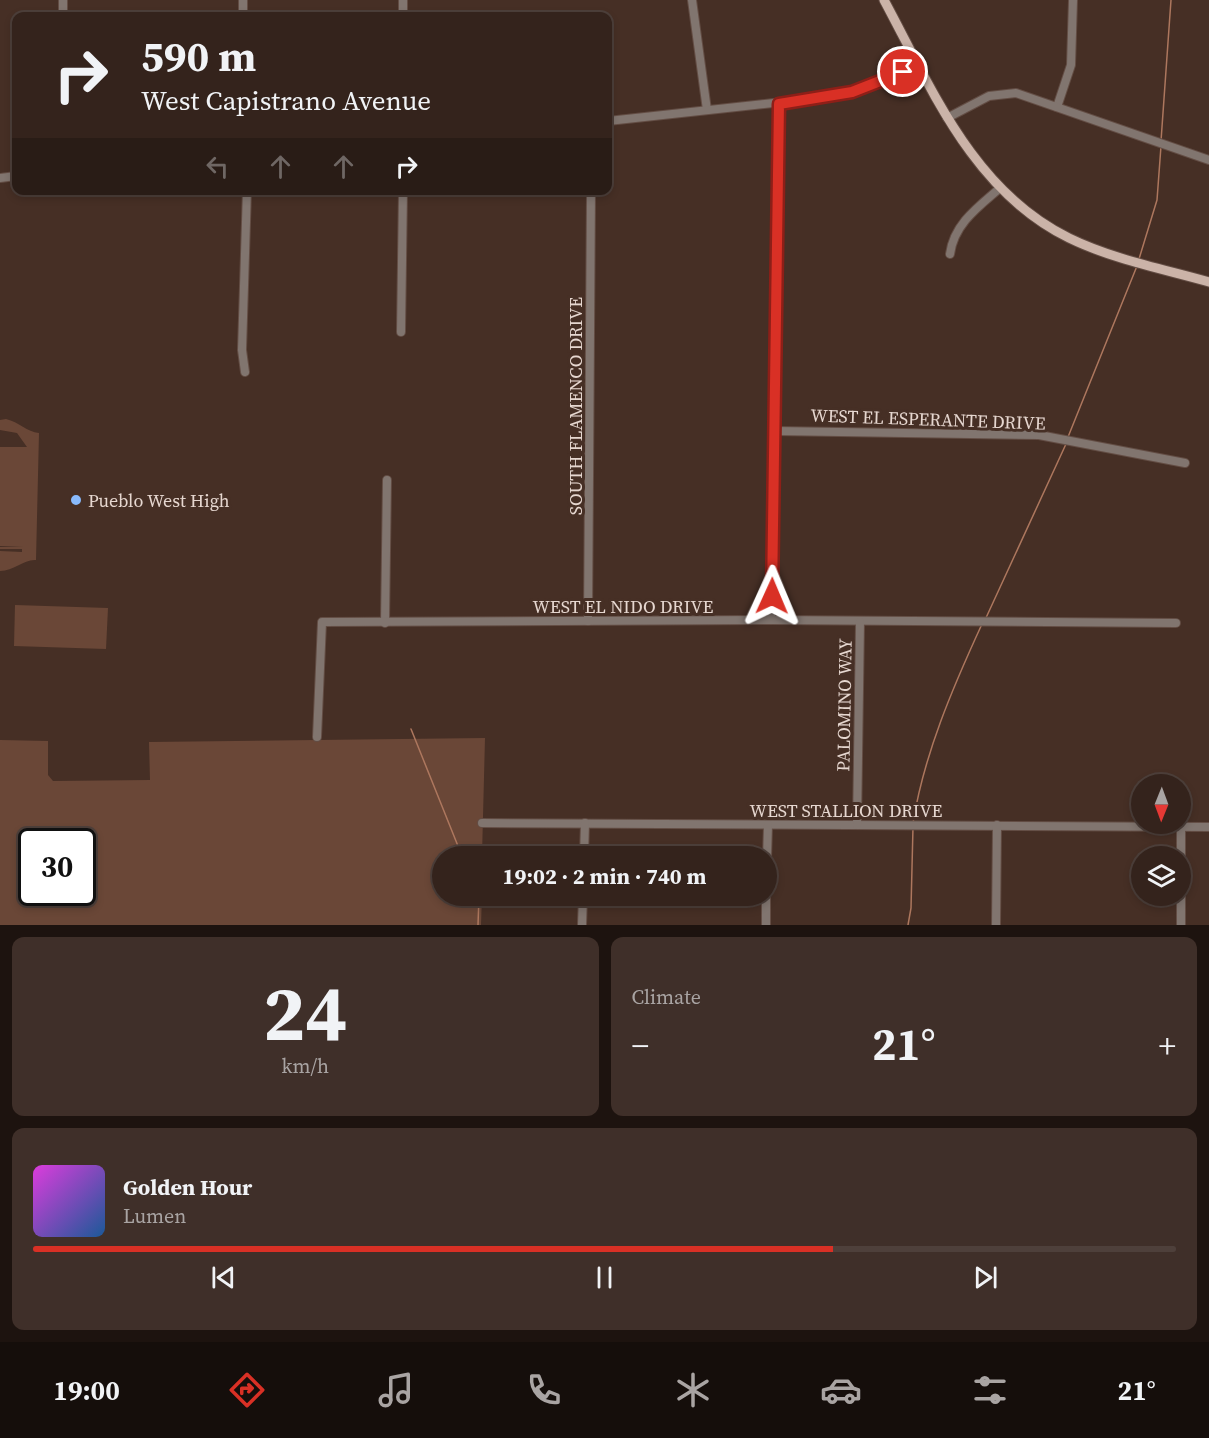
<!DOCTYPE html>
<meta charset="utf-8">
<style>
body{margin:0;font-family:"Source Serif 4",serif;background:#3f2f29;color:#f1f3f6;height:100vh;display:flex;flex-direction:column;font-size:22px;white-space:nowrap}
*{box-sizing:border-box;margin:0}
p{font-size:20px;color:#a9a4a3}
.icon{flex:none;width:33px;height:33px;fill:none;stroke:currentColor;stroke-width:2;stroke-linecap:round;stroke-linejoin:round}
.map{position:relative;height:925px;overflow:hidden}
.side{display:flex;flex-direction:column;gap:12px;padding:12px;background:#1d130f;flex:1}
.side>*{flex:none}
.top-card{position:absolute;left:12px;top:12px;width:600px;height:183px;border-radius:12px;box-shadow:0 3px 9px #0003,0 0 0 2px #4e403b;background:#34231c;color:#f1f3f6;overflow:hidden}
.needle{width:39px;rotate:181deg}
.tools{position:absolute;left:1131px;top:774px;display:grid;gap:12px}
.tools a{display:grid;place-items:center;width:60px;height:60px;border-radius:50%;background:#34231c;box-shadow:0 3px 9px #0003,0 0 0 2px #4e403b;font-size:30px}
.speed{position:absolute;left:18px;top:828px;display:flex;gap:12px;font-size:30px;font-weight:700;text-align:center}
.speed>*{display:grid;place-content:center;width:78px;height:78px;border-radius:50%;background:#34231c;box-shadow:0 3px 9px #0003,0 0 0 2px #4e403b;line-height:1}
.speed .limit{border:3px solid #111;border-radius:9px;background:#fff;color:#111}
.pin{position:absolute;display:grid;place-items:center;width:51px;height:51px;color:#fff;margin:-26px;border:3px solid #fff;border-radius:50%;box-shadow:0 2px 6px #0007}
.me{position:absolute;width:66px;margin:-33px;rotate:1deg;stroke-linejoin:round;filter:drop-shadow(0 0 4px #0008)}
.turn{display:flex;align-items:center;gap:21px;height:126px;padding:0 30px;font-size:27px}
.turn .icon{width:78px;height:78px;stroke-width:2.5}
.turn b{display:block;font-size:42px;line-height:51px}
.lanes{display:flex;align-items:center;height:57px;padding:0 30px;background:#0003;justify-content:center;gap:30px;direction:ltr}
.lanes .off{opacity:.35}
.big{font-size:45px;font-weight:700;line-height:1.1}
.side .widget{flex:1;display:flex;flex-direction:column;justify-content:center;gap:9px;min-width:0;padding:0 21px;border-radius:12px;background:#3f2f29}
.side .dial{align-items:center;gap:0}
.dial b{font-size:78px;line-height:1}
.song{display:flex;align-items:center;gap:18px}
.cover{width:72px;height:72px;border-radius:9px;background:linear-gradient(135deg,hsl(300 70% 55%),hsl(210 70% 35%))}
.played{height:6px;border-radius:3px;background:linear-gradient(90deg,#d93025 70%,#4e403b 70%)}
.keys{display:flex;justify-content:space-around;direction:ltr}
.heat{display:flex;justify-content:space-between;align-items:center;font-size:33px;direction:ltr}
.side .tiles{flex:1;display:grid;gap:12px;grid-template-columns:1fr 1fr}
.widget:last-child{grid-column:span 2}
.trip{position:absolute;left:432px;top:846px;width:345px;height:60px;border-radius:30px;background:#34231c;box-shadow:0 3px 9px #0003,0 0 0 2px #4e403b;font-weight:700;line-height:60px;text-align:center}
.menu{display:flex;height:96px;justify-content:space-around;align-items:center;background:#150e0b;color:#a9a4a3}
.menu .icon{width:42px;height:42px}
.menu .active{color:#d93025}
.menu b{font-size:27px;color:#f1f3f6}
.map>svg:first-child{display:block}
.green{fill:#6a4737;fill-rule:evenodd}
.lines{fill:none;stroke-linecap:round;stroke-linejoin:round}
.stream{stroke:#ad775e;stroke-width:1.5}
.minor-casing{stroke:#634d44;stroke-width:10}
.major-casing{stroke:#634d44;stroke-width:11}
.minor{stroke:#81756f;stroke-width:8}
.major{stroke:#cbb3a8;stroke-width:9}
.route-casing{stroke:#8d1f18;stroke-width:15}
.route{stroke:#d93025;stroke-width:10}
.poi-dot{fill:#89bafc;stroke:#462f25;stroke-width:2}
.labels{text-anchor:middle;dominant-baseline:central;stroke-width:6;stroke-linejoin:round;paint-order:stroke}
.street-label{font-size:18px;fill:#e6d7d0;stroke:#462f25}
.poi-label{font-size:18px;fill:#e6d7d0;stroke:#462f25;text-anchor:start}
</style>
<div class="map">
<svg width="1209" height="925" viewBox="0 0 1209 925">
<rect width="100%" height="100%" fill="#462f25"/>
<!-- green -->
<g class="green">
<path d="M6 419C19 422 27 432 39 433L36 560C24 559 14 571 0 571V551L22 552V549H0V547H23L0 546V447H27L17 433 0 430V420Z"/>
<polygon points="15,605 108,608 106,649 14,646"/>
<path d="M485 738 482 856H442V896H482L481 925H0V740L48 741V775L53 781 150 780 149 742ZM32 842H82V892H32Z"/>
</g>
<g class="lines">
<!-- stream -->
<g class="stream">
<polyline points="1161,141 1171,0"/>
<polyline points="1139,259 1157,200 1161,146"/>
<polyline points="1068,437 1137,266"/>
<polyline points="985,620 1066,444"/>
<polyline points="411,729 462,856"/>
<path d="M913 823C924 754 953 687 982 624"/>
<polyline points="478,925 479,896"/>
<polyline points="908,925 911,908 913,827"/>
</g>
<defs>
<g id="minor">
<polyline points="692,0 707,110"/>
<polyline points="63,16 63,0"/>
<polyline points="243,16 243,0"/>
<polyline points="403,16 403,0"/>
<polyline points="1057,107 1071,65 1073,0"/>
<polyline points="947,118 989,96 1016,93 1209,160"/>
<polyline points="608,121 838,96 869,87 919,65"/>
<polyline points="0,178 16,176"/>
<path d="M950 254C954 224 978 207 1000 188"/>
<polyline points="401,332 403,190"/>
<polyline points="245,372 242,350 247,190"/>
<polyline points="775,431 1039,435 1185,463"/>
<polyline points="771,620 779,104"/>
<polyline points="588,621 591,190"/>
<polyline points="385,623 387,480"/>
<polyline points="317,737 322,622 771,620 1176,623"/>
<polyline points="482,823 1209,827"/>
<polyline points="857,825 860,622"/>
<polyline points="584,856 585,823"/>
<polyline points="766,892 768,825"/>
<polyline points="582,925 583,896"/>
<polyline points="766,925 766,896"/>
<polyline points="996,925 997,825"/>
<polyline points="1181,925 1181,827"/>
</g>
<path id="major" d="M884 0C932 89 973 191 1069 238 1112 259 1163 269 1209 282"/>
</defs>
<!-- minor casing -->
<use href="#minor" class="minor-casing"/>
<!-- major casing -->
<use href="#major" class="major-casing"/>
<!-- minor -->
<use href="#minor" class="minor"/>
<!-- major -->
<use href="#major" class="major"/>
</g>
<g class="lines">
<defs>
<polyline id="route" points="772,596 779,104 852,92 903,72"/>
</defs>
<!-- route casing -->
<use href="#route" class="route-casing"/>
<!-- route -->
<use href="#route" class="route"/>
</g>
<!-- markers -->
<circle class="poi-dot" cx="76" cy="500" r="6"/>
<g class="labels">
<!-- street labels -->
<g class="street-label">
<text transform="translate(575 406) rotate(-90)">SOUTH FLAMENCO DRIVE</text>
<text transform="translate(928 419) rotate(2)">WEST EL ESPERANTE DRIVE</text>
<text x="623" y="606">WEST EL NIDO DRIVE</text>
<text transform="translate(844 705) rotate(-89)">PALOMINO WAY</text>
<text x="846" y="810">WEST STALLION DRIVE</text>
</g>
<!-- poi labels -->
<g class="poi-label">
<text x="88" y="500">Pueblo West High</text>
</g>
</g>
</svg>
<div class="tools">
<a><svg class="needle" viewBox="-14 -14 28 28"><path d="M0-13l5 13h-10z" fill="#e53935"/><path d="M0 13l5-13h-10z" fill="#a9a4a3"/></svg></a>
<a><svg class="icon" aria-label="layers" viewBox="0 0 24 24"><path d="M12 4l9 5-9 5-9-5zM3 14l9 5 9-5"/></svg></a>
</div>
<div class="speed"><div class="limit">30</div></div>
<div class="pin" style="left:903px;top:72px;background:#d93025"><svg class="icon" aria-label="arrive" viewBox="0 0 24 24"><path d="M6 21V4h12l-3 4 3 4H6"/></svg></div>
<svg class="me" style="left:772px;top:596px" viewBox="-20 -20 40 40"><path d="M0-17L14 15 0 8-14 15z" fill="#d93025" stroke="#fff" stroke-width="4"/></svg>
<div class="trip">19:02 · 2 min · 740 m</div>
<div class="top-card">
<div class="turn"><svg class="icon" aria-label="right" viewBox="0 0 24 24"><path d="M7 20v-9h11M14 6l5 5-5 5"/></svg><div><b>590 m</b>West Capistrano Avenue</div></div>
<div class="lanes"><svg class="icon off" aria-label="left" viewBox="0 0 24 24"><path d="M17 20v-9H6M10 6l-5 5 5 5"/></svg><svg class="icon off" aria-label="ahead" viewBox="0 0 24 24"><path d="M12 20V5M6 11l6-6 6 6"/></svg><svg class="icon off" aria-label="ahead" viewBox="0 0 24 24"><path d="M12 20V5M6 11l6-6 6 6"/></svg><svg class="icon" aria-label="right" viewBox="0 0 24 24"><path d="M7 20v-9h11M14 6l5 5-5 5"/></svg></div>
</div>
</div>
<section class="side">
<div class="tiles">
<div class="widget dial"><b>24</b><p>km/h</p></div>
<div class="widget"><p>Climate</p>
<div class="heat"><a>−</a><b class="big">21°</b><a>+</a></div>
</div>
<div class="widget">
<div class="song"><i class="cover"></i><div><b>Golden Hour</b><p>Lumen</p></div></div>
<div class="played"></div>
<div class="keys"><svg class="icon" aria-label="previous" viewBox="0 0 24 24"><path d="M18 5L8 12l10 7zM5 5v14"/></svg><svg class="icon" aria-label="pause" viewBox="0 0 24 24"><path d="M8 5v14M16 5v14"/></svg><svg class="icon" aria-label="next" viewBox="0 0 24 24"><path d="M6 5l10 7-10 7zM19 5v14"/></svg></div>
</div>
</div>
</section>
<nav class="menu">
<b>19:00</b>
<svg class="icon active" aria-label="directions" viewBox="0 0 24 24"><path d="M12 3l9 9-9 9-9-9zM9 14v-3h6M13 9l2 2-2 2"/></svg>
<svg class="icon" aria-label="music" viewBox="0 0 24 24"><path d="M9 18V5l10-2v13"/><circle cx="6" cy="18" r="3"/><circle cx="16" cy="16" r="3"/></svg>
<svg class="icon" aria-label="phone" viewBox="0 0 24 24"><path d="M5 4h4l2 5-3 2q2 4 5 5l2-3 5 2v4C11 20 4 13 5 4z"/></svg>
<svg class="icon" aria-label="climate" viewBox="0 0 24 24"><path d="M12 3v18M4 7l16 10M4 17L20 7"/></svg>
<svg class="icon" aria-label="car" viewBox="0 0 24 24"><path d="M5 17H2v-5l4-1 3-4h7l3 4 3 1v5h-3M9 17h6M6 11h13"/><circle cx="7" cy="17" r="2"/><circle cx="17" cy="17" r="2"/></svg>
<svg class="icon" aria-label="filters" viewBox="0 0 24 24"><path d="M4 7h16M4 17h16"/><circle cx="9" cy="7" r="2"/><circle cx="15" cy="17" r="2"/></svg>
<b>21°</b>
</nav>
